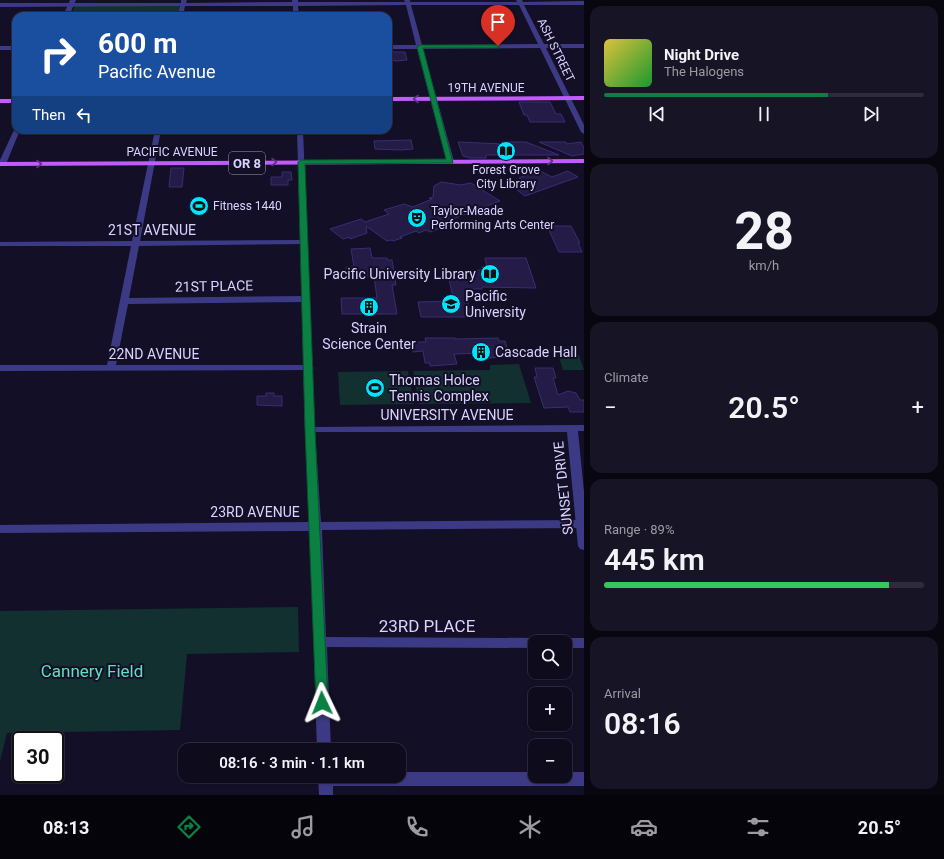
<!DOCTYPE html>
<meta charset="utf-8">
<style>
body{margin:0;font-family:Roboto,sans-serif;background:#171425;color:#f1f3f6;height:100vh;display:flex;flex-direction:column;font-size:15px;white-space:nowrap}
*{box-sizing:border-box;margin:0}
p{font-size:13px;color:#9b9ba3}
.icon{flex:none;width:22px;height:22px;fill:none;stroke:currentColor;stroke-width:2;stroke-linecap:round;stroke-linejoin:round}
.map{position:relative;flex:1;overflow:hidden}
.drawer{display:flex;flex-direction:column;gap:6px;padding:6px;background:#08060f;width:360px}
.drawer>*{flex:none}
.guide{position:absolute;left:12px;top:12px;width:380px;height:122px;border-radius:12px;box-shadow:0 1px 3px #0004,0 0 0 1px #2e2b3b;background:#1a4fa0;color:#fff;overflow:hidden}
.controls{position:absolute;left:528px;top:635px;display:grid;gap:8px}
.controls a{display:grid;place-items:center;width:44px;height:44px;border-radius:8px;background:#0e0b1c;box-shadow:0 1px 3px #0004,0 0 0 1px #2e2b3b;font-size:20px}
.speed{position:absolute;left:12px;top:731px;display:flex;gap:8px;font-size:20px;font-weight:700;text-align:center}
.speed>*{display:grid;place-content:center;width:52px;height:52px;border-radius:50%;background:#0e0b1c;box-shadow:0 1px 3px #0004,0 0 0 1px #2e2b3b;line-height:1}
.speed .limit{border:2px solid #111;border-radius:6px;background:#fff;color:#111}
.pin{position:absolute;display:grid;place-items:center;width:34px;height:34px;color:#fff;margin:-41px -17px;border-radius:50% 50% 50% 0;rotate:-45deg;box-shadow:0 0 4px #0007}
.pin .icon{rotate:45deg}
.me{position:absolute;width:44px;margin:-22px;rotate:358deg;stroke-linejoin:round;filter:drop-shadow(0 0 3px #0008)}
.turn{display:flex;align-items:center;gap:14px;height:84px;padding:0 20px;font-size:18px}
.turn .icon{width:52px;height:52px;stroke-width:2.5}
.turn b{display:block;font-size:28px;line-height:34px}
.then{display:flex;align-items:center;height:38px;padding:0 20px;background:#0003;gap:8px;font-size:15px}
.big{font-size:30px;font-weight:600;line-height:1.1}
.drawer .tile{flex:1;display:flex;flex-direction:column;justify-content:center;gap:6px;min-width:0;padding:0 14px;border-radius:12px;background:#171425}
.drawer .dial{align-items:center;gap:0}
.dial b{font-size:52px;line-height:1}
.song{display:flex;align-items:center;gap:12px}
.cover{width:48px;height:48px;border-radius:6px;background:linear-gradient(135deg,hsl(50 70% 55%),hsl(130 70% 35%))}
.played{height:4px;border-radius:2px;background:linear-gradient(90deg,#0b8043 70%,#2e2b3b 70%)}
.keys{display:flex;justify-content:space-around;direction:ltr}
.heat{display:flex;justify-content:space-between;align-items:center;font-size:22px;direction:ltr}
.charge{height:6px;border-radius:3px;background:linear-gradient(90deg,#34c759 89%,#2e2b3b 0)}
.trip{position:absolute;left:178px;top:743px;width:228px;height:40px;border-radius:12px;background:#0e0b1c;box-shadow:0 1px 3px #0004,0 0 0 1px #2e2b3b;font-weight:600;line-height:40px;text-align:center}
.menu{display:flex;height:64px;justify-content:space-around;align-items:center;background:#06040b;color:#9b9ba3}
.menu .icon{width:28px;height:28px}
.menu .active{color:#0b8043}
.menu b{font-size:18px;color:#f1f3f6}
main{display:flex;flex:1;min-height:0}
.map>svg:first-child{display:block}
.green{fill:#12302f}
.building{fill:#241b47;stroke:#3b2d73}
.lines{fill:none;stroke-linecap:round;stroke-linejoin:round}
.minor{fill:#3d3a85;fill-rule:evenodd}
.tertiary{fill:#3d3a85;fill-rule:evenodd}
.primary{fill:#c25bff;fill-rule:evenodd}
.oneway{stroke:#623188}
.route{fill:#0b8043;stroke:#07532c}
.labels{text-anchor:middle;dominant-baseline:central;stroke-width:4;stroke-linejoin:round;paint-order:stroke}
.far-street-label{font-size:12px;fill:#d9d4ff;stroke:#130f26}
.far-poi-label{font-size:12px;fill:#d9d4ff;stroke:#130f26;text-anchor:start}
.shield{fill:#130f26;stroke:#9e99be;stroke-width:1}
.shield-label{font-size:13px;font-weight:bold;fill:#d9d4ff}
.street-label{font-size:14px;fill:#d9d4ff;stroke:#130f26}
.poi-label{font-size:14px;fill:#d9d4ff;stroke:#130f26;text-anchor:start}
.near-street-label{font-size:17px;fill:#d9d4ff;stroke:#130f26}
.near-park-label{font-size:17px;fill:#5fe0c0;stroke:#130f26}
</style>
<main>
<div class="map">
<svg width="584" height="795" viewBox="0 0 584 795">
<rect width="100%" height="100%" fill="#130f26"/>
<!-- green -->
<g class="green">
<polygon points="75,5 180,5 177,16 71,16"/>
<polygon points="556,347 576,347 584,370 563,370"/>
<polygon points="519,364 531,403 419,404 413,371 490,370 490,365"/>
<polygon points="408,371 414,404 340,405 338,372"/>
<polygon points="298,607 299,652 187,654 180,730 7,733 0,761 0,611"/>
</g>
<!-- building -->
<g class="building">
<polygon points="388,52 405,52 407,60 396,61 388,59"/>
<polygon points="519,102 550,102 556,114 561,114 565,122 530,122 527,115 524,115"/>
<polygon points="411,140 413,149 401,150 375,149 374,141"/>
<polygon points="458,142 503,144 502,142 526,142 559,155 486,155 486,158 471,158 463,156"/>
<polygon points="539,142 566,142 567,144 581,142 584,148 584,154 572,156"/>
<polygon points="171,168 184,168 182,187 169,187"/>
<polygon points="538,170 552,177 568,171 578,177 525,196 513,187 526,182 519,178"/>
<polygon points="282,172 291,172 292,180 288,180 288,185 271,185 271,177 282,177"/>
<polygon points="441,182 461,185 471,183 500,201 445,222 449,225 430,232 426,230 419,233 416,231 400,237 402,238 393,241 391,240 387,241 366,226 367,233 350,239 350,237 343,239 330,229 361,219 365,222 389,214 384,210 404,204 413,207 432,199 429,198 433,197 434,186"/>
<polygon points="547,226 571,226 580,243 578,243 582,252 559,252"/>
<polygon points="370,248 372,258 387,258 387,260 392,260 396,285 392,285 397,314 342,314 341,298 377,298 374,276 347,276 346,267 354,267 351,249"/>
<polygon points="485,258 526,258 536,288 482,287 482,289 465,289 471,317 421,317 418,302 454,301 447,271 483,270 482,267 487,267"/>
<polygon points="425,338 455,338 455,339 498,338 499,341 505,341 508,351 504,351 506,357 487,358 486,353 454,354 457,364 430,366 430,363 425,363 423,351 413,352 411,342 426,342"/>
<polygon points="535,368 553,368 556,378 553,378 558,395 568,391 576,393 580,400 584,400 584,412 570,412 568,407 544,408 534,377 537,377"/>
<polygon points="266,393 274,393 274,396 282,396 282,406 257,405 257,396 266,396"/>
</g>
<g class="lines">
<!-- minor -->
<g class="minor">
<path d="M181 0H187L186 3 292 2V0H298V2H405L404 0H410V2H517L516 0H522L523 2 584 1V5H524L544 44H584V48H546L584 125V134L581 132 540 48 423 49 454 161 447 163 417 49H388V45H416L406 5 298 6 299 16H293V6H185L183 16H177L180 6 0 7V3H181ZM411 5H519L538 44 422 45Z"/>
<rect x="0" y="46" width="16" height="4"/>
<polygon points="155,130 161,130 140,241 304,240 308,242 304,244 139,246 129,298 306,296 310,299 306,302 128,304 116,365 309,365 312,366 314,368 312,370 0,371 0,365 107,365 131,246 0,246 0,242 132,241"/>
<polygon points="310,427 315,430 321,522 584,520 584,528 582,528 322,530 326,637 535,638 540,639 541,642 535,642 535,648 327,647 331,750 317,750 310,531 0,533 0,525 310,522 305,430"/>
<polygon points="565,638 584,638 584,648 565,648 565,642 559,642 560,639"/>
<polygon points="399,772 535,772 535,776 565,776 565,772 584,772 584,786 333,786 333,795 319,795 318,776 399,776"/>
</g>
<!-- tertiary -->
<g class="tertiary">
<polygon points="70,0 76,0 69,16 63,16"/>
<polygon points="16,128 16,130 20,130 6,164 0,166 0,160 14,130"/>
<polygon points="297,130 303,130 315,427 584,425 584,431 578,431 584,492 584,550 580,549 578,546 567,432 306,432 305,430"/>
</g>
<!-- primary -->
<g class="primary">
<polygon points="584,96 584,100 388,101 388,97"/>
<rect x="0" y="99" width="16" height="4"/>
<polygon points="584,159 584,163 0,166 0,162"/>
</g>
</g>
<!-- one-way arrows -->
<defs><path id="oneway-chevron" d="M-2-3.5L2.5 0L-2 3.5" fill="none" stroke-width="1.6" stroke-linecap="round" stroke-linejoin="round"/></defs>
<g class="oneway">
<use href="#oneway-chevron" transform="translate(416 99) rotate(180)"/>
<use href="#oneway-chevron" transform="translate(550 161)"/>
<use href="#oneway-chevron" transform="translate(274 162)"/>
<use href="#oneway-chevron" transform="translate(39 164)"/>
</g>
<!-- route -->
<polygon class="route" points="498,45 499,48 423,48 453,163 305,164 315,430 328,703 326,707 322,708 318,707 316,703 305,430 298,162 302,160 446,159 417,47 420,45"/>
<!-- icons -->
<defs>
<symbol id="library-disc" viewBox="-11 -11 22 22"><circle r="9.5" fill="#00e5ff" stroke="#130f26"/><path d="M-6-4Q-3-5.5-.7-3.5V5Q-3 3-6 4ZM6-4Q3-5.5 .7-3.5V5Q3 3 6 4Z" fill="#111"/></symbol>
<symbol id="stadium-disc" viewBox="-11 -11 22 22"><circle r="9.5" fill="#00e5ff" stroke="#130f26"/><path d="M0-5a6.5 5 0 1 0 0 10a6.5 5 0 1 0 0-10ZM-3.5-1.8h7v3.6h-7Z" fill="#111"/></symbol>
<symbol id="theatre-disc" viewBox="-11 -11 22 22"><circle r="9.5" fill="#00e5ff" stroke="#130f26"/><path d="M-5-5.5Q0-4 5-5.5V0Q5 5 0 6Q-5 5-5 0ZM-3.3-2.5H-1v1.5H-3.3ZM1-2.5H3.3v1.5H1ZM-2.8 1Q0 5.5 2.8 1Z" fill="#111"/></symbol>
<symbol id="university-disc" viewBox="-11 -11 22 22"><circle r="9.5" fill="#00e5ff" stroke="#130f26"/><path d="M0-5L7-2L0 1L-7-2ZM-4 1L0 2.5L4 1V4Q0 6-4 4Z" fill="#111"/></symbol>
<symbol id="building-disc" viewBox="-11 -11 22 22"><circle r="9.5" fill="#00e5ff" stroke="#130f26"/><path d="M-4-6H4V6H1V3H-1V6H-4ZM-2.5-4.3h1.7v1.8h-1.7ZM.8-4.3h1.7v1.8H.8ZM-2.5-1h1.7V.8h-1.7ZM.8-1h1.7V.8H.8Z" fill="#111"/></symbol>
</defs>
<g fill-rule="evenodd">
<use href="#library-disc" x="495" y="140" width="22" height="22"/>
<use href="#stadium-disc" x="188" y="195" width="22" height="22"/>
<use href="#theatre-disc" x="406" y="207" width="22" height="22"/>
<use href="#library-disc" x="479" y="263" width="22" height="22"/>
<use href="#university-disc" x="440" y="293" width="22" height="22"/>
<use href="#building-disc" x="358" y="296" width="22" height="22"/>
<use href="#building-disc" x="470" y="341" width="22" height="22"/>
<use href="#stadium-disc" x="364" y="377" width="22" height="22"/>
</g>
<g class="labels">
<!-- far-street labels -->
<g class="far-street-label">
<text transform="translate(556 50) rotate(64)">ASH STREET</text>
<text x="486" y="88">19TH AVENUE</text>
<text x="172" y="152">PACIFIC AVENUE</text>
</g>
<!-- far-poi labels -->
<g class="far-poi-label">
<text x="506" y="170" text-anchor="middle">Forest Grove<tspan x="506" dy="14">City Library</tspan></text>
<text x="213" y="206">Fitness 1440</text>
<text x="431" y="211">Taylor-Meade<tspan x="431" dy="14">Performing Arts Center</tspan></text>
</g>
<!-- shield labels -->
<rect class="shield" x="229" y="152" width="36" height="22" rx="3"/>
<g class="shield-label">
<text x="247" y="163">OR 8</text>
</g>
<!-- street labels -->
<g class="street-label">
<text x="152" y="230">21ST AVENUE</text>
<text transform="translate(214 286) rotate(-1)">21ST PLACE</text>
<text x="154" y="354">22ND AVENUE</text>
<text x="447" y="415">UNIVERSITY AVENUE</text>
<text transform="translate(563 488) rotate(-96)">SUNSET DRIVE</text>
<text x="255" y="512">23RD AVENUE</text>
</g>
<!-- poi labels -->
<g class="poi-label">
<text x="476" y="274" text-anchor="end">Pacific University Library</text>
<text x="465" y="296">Pacific<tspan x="465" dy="16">University</tspan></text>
<text x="369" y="328" text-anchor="middle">Strain<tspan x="369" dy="16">Science Center</tspan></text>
<text x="495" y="352">Cascade Hall</text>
<text x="389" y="380">Thomas Holce<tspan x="389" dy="16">Tennis Complex</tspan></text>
</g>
<!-- near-street labels -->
<g class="near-street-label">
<text x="427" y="626">23RD PLACE</text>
</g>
<!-- near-park labels -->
<g class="near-park-label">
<text x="92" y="671">Cannery Field</text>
</g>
</g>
</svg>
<div class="controls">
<a><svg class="icon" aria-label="search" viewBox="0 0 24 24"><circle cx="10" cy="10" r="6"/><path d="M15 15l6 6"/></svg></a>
<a>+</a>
<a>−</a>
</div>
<div class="speed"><div class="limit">30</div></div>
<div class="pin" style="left:498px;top:46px;background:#d93025"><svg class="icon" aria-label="arrive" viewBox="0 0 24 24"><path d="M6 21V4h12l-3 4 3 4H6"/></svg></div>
<svg class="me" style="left:322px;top:703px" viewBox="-20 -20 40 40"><path d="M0-17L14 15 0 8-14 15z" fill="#0b8043" stroke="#fff" stroke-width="4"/></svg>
<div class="trip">08:16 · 3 min · 1.1 km</div>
<div class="guide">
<div class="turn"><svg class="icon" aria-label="right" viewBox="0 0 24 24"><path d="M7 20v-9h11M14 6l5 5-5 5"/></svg><div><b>600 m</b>Pacific Avenue</div></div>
<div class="then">Then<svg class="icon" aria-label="left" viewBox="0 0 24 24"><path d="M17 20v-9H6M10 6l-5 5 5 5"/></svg></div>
</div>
</div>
<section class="drawer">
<div class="tile">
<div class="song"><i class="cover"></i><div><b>Night Drive</b><p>The Halogens</p></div></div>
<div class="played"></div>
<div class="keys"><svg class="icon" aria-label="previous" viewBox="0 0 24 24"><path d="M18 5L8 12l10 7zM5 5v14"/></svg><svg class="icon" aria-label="pause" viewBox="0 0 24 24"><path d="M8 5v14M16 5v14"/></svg><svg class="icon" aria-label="next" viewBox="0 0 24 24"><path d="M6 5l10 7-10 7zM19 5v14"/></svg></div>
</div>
<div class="tile dial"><b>28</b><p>km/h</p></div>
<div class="tile"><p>Climate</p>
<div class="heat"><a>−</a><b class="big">20.5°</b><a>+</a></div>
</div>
<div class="tile"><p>Range · 89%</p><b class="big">445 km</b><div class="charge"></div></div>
<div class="tile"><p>Arrival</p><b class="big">08:16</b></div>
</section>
</main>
<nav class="menu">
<b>08:13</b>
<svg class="icon active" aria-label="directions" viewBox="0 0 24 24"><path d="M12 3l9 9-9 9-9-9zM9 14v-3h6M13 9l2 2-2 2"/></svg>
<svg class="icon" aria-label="music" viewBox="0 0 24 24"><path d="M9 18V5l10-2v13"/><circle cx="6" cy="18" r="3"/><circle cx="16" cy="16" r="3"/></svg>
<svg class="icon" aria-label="phone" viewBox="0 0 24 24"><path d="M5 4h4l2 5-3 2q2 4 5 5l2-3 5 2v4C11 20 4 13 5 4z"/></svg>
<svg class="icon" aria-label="climate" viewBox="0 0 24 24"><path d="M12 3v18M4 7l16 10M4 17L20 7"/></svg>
<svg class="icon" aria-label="car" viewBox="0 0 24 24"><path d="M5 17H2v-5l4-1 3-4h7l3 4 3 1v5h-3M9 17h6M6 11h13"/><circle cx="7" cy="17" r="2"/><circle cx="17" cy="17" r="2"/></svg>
<svg class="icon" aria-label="filters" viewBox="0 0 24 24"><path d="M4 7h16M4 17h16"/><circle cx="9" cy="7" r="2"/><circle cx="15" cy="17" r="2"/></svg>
<b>20.5°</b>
</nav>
